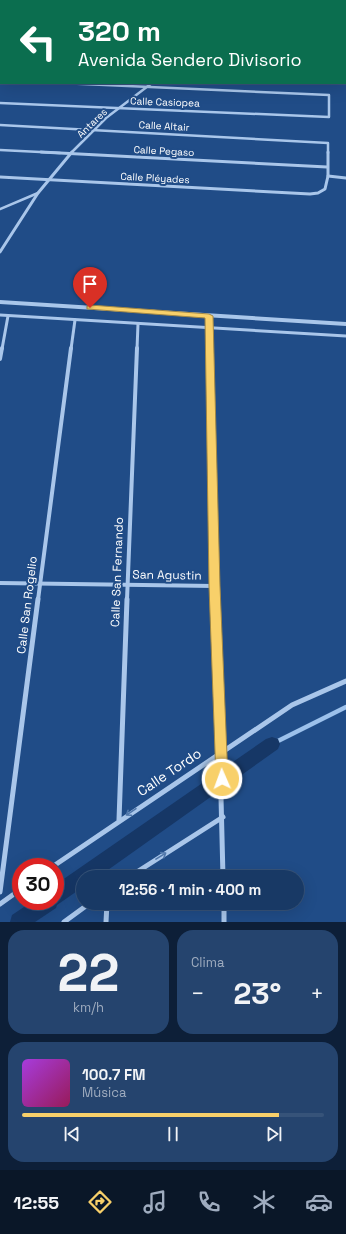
<!DOCTYPE html>
<html lang="es">
<meta charset="utf-8">
<style>
body{margin:0;font-family:"Space Grotesk",sans-serif;background:#25446e;color:#f1f3f6;height:100vh;display:flex;flex-direction:column;font-size:15px;white-space:nowrap}
*{box-sizing:border-box;margin:0}
p{font-size:13px;color:#9facbf}
.icon{flex:none;width:22px;height:22px;fill:none;stroke:currentColor;stroke-width:2;stroke-linecap:round;stroke-linejoin:round}
.map{position:relative;height:922px;overflow:hidden}
.drawer{display:flex;flex-direction:column;gap:8px;padding:8px;background:#0d1f38;flex:1}
.drawer>*{flex:none}
.top-card{position:absolute;left:0px;top:0px;width:346px;height:84px;box-shadow:0 4px 16px #0002,0 0 0 1px #365379;background:#0b6e4f;color:#fff;overflow:hidden}
.speed{position:absolute;left:12px;top:858px;display:flex;gap:8px;font-size:20px;font-weight:700;text-align:center}
.speed>*{display:grid;place-content:center;width:52px;height:52px;border-radius:50%;background:#183965;box-shadow:0 4px 16px #0002,0 0 0 1px #365379;line-height:1}
.speed .limit{border:6px solid #d22;background:#fff;color:#111}
.pin{position:absolute;display:grid;place-items:center;width:34px;height:34px;color:#fff;margin:-41px -17px;border-radius:50% 50% 50% 0;rotate:-45deg;box-shadow:0 0 4px #0007}
.pin .icon{rotate:45deg}
.me{position:absolute;width:44px;margin:-22px;rotate:358deg;stroke-linejoin:round;filter:drop-shadow(0 0 3px #0008)}
.turn{display:flex;align-items:center;gap:14px;height:84px;padding:0 12px;font-size:18px}
.turn .icon{width:52px;height:52px;stroke-width:2.5}
.turn b{display:block;font-size:28px;line-height:34px}
.big{font-size:30px;font-weight:700;line-height:1.1}
.drawer .tile{flex:1;display:flex;flex-direction:column;justify-content:center;gap:6px;min-width:0;padding:0 14px;border-radius:16px;background:#25446e}
.drawer .dial{align-items:center;gap:0}
.dial b{font-size:52px;line-height:1}
.song{display:flex;align-items:center;gap:12px}
.cover{width:48px;height:48px;border-radius:6px;background:linear-gradient(135deg,hsl(280 70% 55%),hsl(330 70% 35%))}
.played{height:4px;border-radius:2px;background:linear-gradient(90deg,#f8d06a 85%,#365379 85%)}
.keys{display:flex;justify-content:space-around;direction:ltr}
.heat{display:flex;justify-content:space-between;align-items:center;font-size:22px;direction:ltr}
.drawer .tiles{flex:1;display:grid;gap:8px;grid-template-columns:1fr 1fr}
.tile:last-child{grid-column:span 2}
.trip{position:absolute;left:76px;top:870px;width:228px;height:40px;border-radius:20px;background:#183965;box-shadow:0 4px 16px #0002,0 0 0 1px #365379;font-weight:700;line-height:40px;text-align:center}
.tabs{display:flex;height:64px;justify-content:space-around;align-items:center;background:#0a1728;color:#9facbf}
.tabs .icon{width:28px;height:28px}
.tabs .active{color:#f8d06a}
.tabs b{font-size:18px;color:#f1f3f6}
.map>svg:first-child{display:block}
.lines{fill:none;stroke-linecap:round;stroke-linejoin:round}
.stream{stroke:#9dc1eb;stroke-width:4.5}
.canal{fill:#163766;fill-rule:evenodd}
.service{stroke:#a9c6ea;stroke-width:2.5}
.minor-far3{stroke:#a9c6ea;stroke-width:2.5}
.minor-far2{stroke:#a9c6ea;stroke-width:3}
.minor-far1{stroke:#a9c6ea;stroke-width:4}
.minor{stroke:#a9c6ea;stroke-width:5}
.tertiary{fill:#a9c6ea;fill-rule:evenodd}
.oneway{stroke:#5077aa}
.route{fill:#f8d06a;stroke:#a18745}
.labels{text-anchor:middle;dominant-baseline:central;stroke-width:4;stroke-linejoin:round;paint-order:stroke}
.far-street-label{font-size:10px;fill:#fff;stroke:#204c87}
.street-label{font-size:12px;fill:#fff;stroke:#204c87}
.near-street-label{font-size:14px;fill:#fff;stroke:#204c87}
</style>
<div class="map">
<svg width="346" height="922" viewBox="0 0 346 922">
<rect width="100%" height="100%" fill="#204c87"/>
<g class="lines">
<!-- stream -->
<polyline class="stream" points="272,744 346,707"/>
<!-- canal -->
<polygon class="canal" points="272,737 278,739 280,744 278,749 98,877 83,877 83,887 57,905 56,908 35,922 10,922 12,915 33,901 55,901 55,885 266,739"/>
<!-- service -->
<polyline class="service" points="0,209 38,193"/>
<!-- minor-far3 -->
<g class="minor-far3">
<polyline points="30,0 32,1"/>
<polyline points="96,0 99,1"/>
<polyline points="137,0 141,1"/>
<polyline points="0,103 329,117 329,95 60,83"/>
<polyline points="0,125 328,143 328,153"/>
<polyline points="0,150 60,153"/>
<polyline points="71,153 106,118 152,83"/>
</g>
<!-- minor-far2 -->
<g class="minor-far2">
<polyline points="41,152 327,167"/>
<polyline points="328,176 346,178"/>
<polyline points="0,177 310,194 318,193 325,189 328,176 328,152"/>
<polyline points="0,252 38,193 72,152"/>
<polyline points="0,315 346,336"/>
<polyline points="209,316 209,349"/>
<polyline points="2,349 8,316"/>
<polyline points="71,349 75,320"/>
<polyline points="137,349 138,324"/>
</g>
<!-- minor-far1 -->
<g class="minor-far1">
<polyline points="209,348 216,600"/>
<polyline points="0,359 2,348"/>
<polyline points="0,583 214,586"/>
<polyline points="38,600 71,348"/>
<polyline points="127,600 137,348"/>
</g>
<!-- minor -->
<g class="minor">
<polyline points="216,599 223,877"/>
<polyline points="119,820 127,599"/>
<polyline points="52,867 292,705 346,681"/>
<polyline points="129,877 223,817"/>
<polyline points="0,892 38,599"/>
<polyline points="224,903 224,922"/>
<polyline points="0,904 21,889"/>
<polyline points="64,922 90,903"/>
<polyline points="106,922 107,903"/>
</g>
<!-- tertiary -->
<polygon class="tertiary" points="0,300 346,322 346,326 0,304"/>
</g>
<!-- one-way arrows -->
<defs><path id="oneway-shaft" d="M-6 0H5M1.5-3L5.5 0L1.5 3" fill="none" stroke-width="1.6" stroke-linecap="round" stroke-linejoin="round"/></defs>
<g class="oneway">
<use href="#oneway-shaft" transform="translate(131 812) rotate(146)"/>
<use href="#oneway-shaft" transform="translate(161 856) rotate(-32)"/>
</g>
<!-- route -->
<polygon class="route" points="90,305 209,314 213,316 220,586 228,779 226,783 222,784 218,783 216,779 209,586 205,318 87,309 87,306"/>
<g class="labels">
<!-- far-street labels -->
<g class="far-street-label">
<text transform="translate(165 102) rotate(2)">Calle Casiopea</text>
<text transform="translate(92 123) rotate(-44)">Antares</text>
<text transform="translate(164 126) rotate(3)">Calle Altair</text>
<text transform="translate(164 151) rotate(3)">Calle Pegaso</text>
<text transform="translate(155 178) rotate(3)">Calle Pléyades</text>
</g>
<!-- street labels -->
<g class="street-label">
<text transform="translate(117 572) rotate(-88)">Calle San Fernando</text>
<text transform="translate(167 575) rotate(1)">San Agustin</text>
<text transform="translate(27 605) rotate(-83)">Calle San Rogelio</text>
</g>
<!-- near-street labels -->
<g class="near-street-label">
<text transform="translate(169 772) rotate(-34)">Calle Tordo</text>
</g>
</g>
</svg>
<div class="speed"><div class="limit">30</div></div>
<div class="pin" style="left:90px;top:308px;background:#d93025"><svg class="icon" aria-label="arrive" viewBox="0 0 24 24"><path d="M6 21V4h12l-3 4 3 4H6"/></svg></div>
<svg class="me" style="left:222px;top:779px" viewBox="-20 -20 40 40"><circle r="17" fill="#f8d06a" stroke="#fff" stroke-width="3"/><path d="M0-11L8 9 0 5-8 9z" fill="#fff"/></svg>
<div class="trip">12:56 · 1 min · 400 m</div>
<div class="top-card">
<div class="turn"><svg class="icon" aria-label="left" viewBox="0 0 24 24"><path d="M17 20v-9H6M10 6l-5 5 5 5"/></svg><div><b>320 m</b>Avenida Sendero Divisorio</div></div>
</div>
</div>
<section class="drawer">
<div class="tiles">
<div class="tile dial"><b>22</b><p>km/h</p></div>
<div class="tile"><p>Clima</p>
<div class="heat"><a>−</a><b class="big">23°</b><a>+</a></div>
</div>
<div class="tile">
<div class="song"><i class="cover"></i><div><b>100.7 FM</b><p>Música</p></div></div>
<div class="played"></div>
<div class="keys"><svg class="icon" aria-label="previous" viewBox="0 0 24 24"><path d="M18 5L8 12l10 7zM5 5v14"/></svg><svg class="icon" aria-label="pause" viewBox="0 0 24 24"><path d="M8 5v14M16 5v14"/></svg><svg class="icon" aria-label="next" viewBox="0 0 24 24"><path d="M6 5l10 7-10 7zM19 5v14"/></svg></div>
</div>
</div>
</section>
<nav class="tabs">
<b>12:55</b>
<svg class="icon active" aria-label="directions" viewBox="0 0 24 24"><path d="M12 3l9 9-9 9-9-9zM9 14v-3h6M13 9l2 2-2 2"/></svg>
<svg class="icon" aria-label="music" viewBox="0 0 24 24"><path d="M9 18V5l10-2v13"/><circle cx="6" cy="18" r="3"/><circle cx="16" cy="16" r="3"/></svg>
<svg class="icon" aria-label="phone" viewBox="0 0 24 24"><path d="M5 4h4l2 5-3 2q2 4 5 5l2-3 5 2v4C11 20 4 13 5 4z"/></svg>
<svg class="icon" aria-label="climate" viewBox="0 0 24 24"><path d="M12 3v18M4 7l16 10M4 17L20 7"/></svg>
<svg class="icon" aria-label="car" viewBox="0 0 24 24"><path d="M5 17H2v-5l4-1 3-4h7l3 4 3 1v5h-3M9 17h6M6 11h13"/><circle cx="7" cy="17" r="2"/><circle cx="17" cy="17" r="2"/></svg>
</nav>
